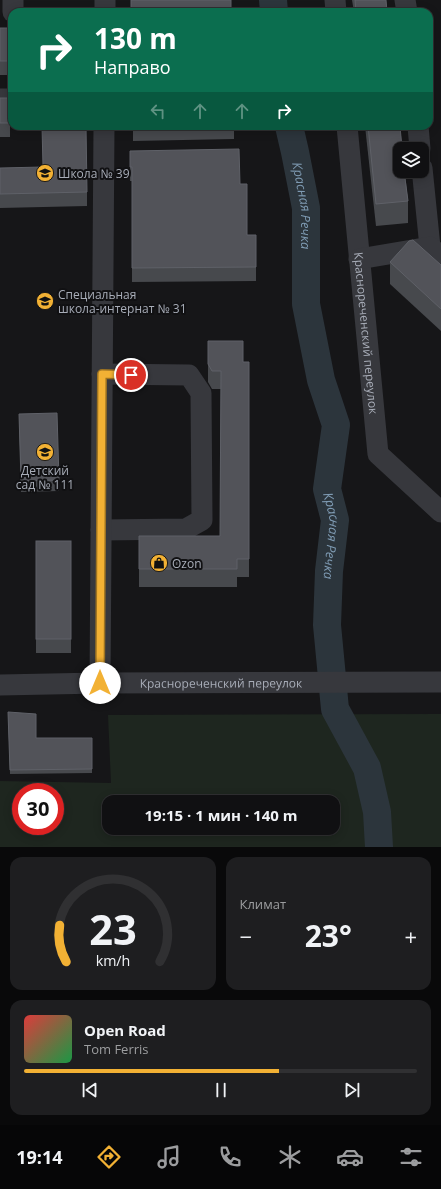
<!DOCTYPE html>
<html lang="ru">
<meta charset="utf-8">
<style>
body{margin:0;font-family:"Open Sans",sans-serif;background:#1e1e20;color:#f1f3f6;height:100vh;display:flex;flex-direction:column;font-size:15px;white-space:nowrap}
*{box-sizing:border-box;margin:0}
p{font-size:13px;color:#9c9d9f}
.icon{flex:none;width:22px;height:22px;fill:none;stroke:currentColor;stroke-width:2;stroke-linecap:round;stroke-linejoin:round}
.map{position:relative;height:847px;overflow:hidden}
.panel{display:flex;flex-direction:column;gap:10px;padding:10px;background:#09090a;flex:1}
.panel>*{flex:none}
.guide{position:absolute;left:8px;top:8px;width:425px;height:122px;border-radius:12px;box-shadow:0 2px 10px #0003,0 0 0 1px #303032;background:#0b6e4f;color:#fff;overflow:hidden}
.controls{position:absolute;left:393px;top:142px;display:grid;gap:8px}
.controls a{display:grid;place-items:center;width:36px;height:36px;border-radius:8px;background:#101012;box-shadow:0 2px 10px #0003,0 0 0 1px #303032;font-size:20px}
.speed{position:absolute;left:12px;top:783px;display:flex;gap:8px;font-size:20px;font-weight:700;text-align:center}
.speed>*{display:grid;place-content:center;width:52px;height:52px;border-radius:50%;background:#101012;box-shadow:0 2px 10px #0003,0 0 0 1px #303032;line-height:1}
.speed .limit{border:6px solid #d22;background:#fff;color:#111}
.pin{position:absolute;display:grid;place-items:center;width:34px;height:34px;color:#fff;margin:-17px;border:2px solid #fff;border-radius:50%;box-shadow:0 1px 4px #0007}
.me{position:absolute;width:44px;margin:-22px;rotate:0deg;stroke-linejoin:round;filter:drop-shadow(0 0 3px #0008)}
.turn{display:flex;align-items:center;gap:14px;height:84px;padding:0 20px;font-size:18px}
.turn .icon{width:52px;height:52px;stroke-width:2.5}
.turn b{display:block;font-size:28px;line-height:34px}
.lanes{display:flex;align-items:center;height:38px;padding:0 20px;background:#0003;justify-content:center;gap:20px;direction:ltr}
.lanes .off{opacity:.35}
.big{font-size:30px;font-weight:700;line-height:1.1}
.panel .card{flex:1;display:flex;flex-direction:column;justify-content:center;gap:6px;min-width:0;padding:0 14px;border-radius:12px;background:#1e1e20}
.panel .dial{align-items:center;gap:0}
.dial svg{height:104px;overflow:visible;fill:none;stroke:#303032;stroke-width:7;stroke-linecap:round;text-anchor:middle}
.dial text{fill:#f1f3f6;stroke:none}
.song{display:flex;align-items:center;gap:12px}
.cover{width:48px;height:48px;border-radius:6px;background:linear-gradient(135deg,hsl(0 70% 55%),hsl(140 70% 35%))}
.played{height:4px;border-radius:2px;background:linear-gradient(90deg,#f2b134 65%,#303032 65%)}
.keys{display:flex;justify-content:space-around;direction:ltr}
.heat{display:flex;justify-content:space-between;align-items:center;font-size:22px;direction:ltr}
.panel .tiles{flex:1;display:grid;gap:10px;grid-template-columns:1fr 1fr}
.card:last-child{grid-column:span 2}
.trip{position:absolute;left:102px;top:795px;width:238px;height:40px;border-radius:12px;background:#101012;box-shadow:0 2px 10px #0003,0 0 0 1px #303032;font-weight:700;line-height:40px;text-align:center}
.dock{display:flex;height:64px;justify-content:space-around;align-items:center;background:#060607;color:#9c9d9f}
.dock .icon{width:28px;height:28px}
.dock .on{color:#f2b134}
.dock b{font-size:18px;color:#f1f3f6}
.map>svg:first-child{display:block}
.green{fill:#1e261f;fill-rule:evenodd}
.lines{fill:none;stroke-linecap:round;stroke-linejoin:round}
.river{stroke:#2c353c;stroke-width:28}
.minor{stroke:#37383d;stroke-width:21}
.wall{fill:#47494d}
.building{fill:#525359;stroke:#5f6168}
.route-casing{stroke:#9d7322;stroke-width:10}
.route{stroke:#f2b134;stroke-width:7}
.labels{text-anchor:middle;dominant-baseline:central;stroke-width:4;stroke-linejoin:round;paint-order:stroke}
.poi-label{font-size:12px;fill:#a8adb8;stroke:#111113;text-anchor:start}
.street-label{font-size:12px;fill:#a8adb8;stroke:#111113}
.water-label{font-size:13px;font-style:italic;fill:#7f9bb3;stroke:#111113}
</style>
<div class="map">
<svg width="441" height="847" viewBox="0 0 441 847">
<rect width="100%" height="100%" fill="#161618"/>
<!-- green -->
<path class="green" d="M441 714V847H0V781L111 783 108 715ZM21 792H55V826H21ZM109 802H333V828H109Z"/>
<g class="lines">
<!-- river -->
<g class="river">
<polyline points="273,0 274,12"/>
<path id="s1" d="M289 126 295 152 306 208V304L321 380 336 425 327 489 335 520 329 571 327 625 335 709 367 768 377 812 379 847"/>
</g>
<!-- minor -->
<g class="minor">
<polyline points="335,0 336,12"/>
<polyline points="405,0 407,12"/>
<polyline points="13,12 13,0"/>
<polyline points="105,12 105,0"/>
<polyline points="0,99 12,99"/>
<path id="s2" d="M347 126 378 454 441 512"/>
<polyline points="418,126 420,149"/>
<polyline points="422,168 430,247"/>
<polyline points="359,259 430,247 441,257"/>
<polyline points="101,530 186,529 202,520 201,393 189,375 102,374"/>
<polyline points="100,683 104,126"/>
<path id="s3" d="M0 685 100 683 441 682"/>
</g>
</g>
<!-- wall -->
<g class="wall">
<polygon points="352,0 386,0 387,12 354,12"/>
<rect x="0" y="28" width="12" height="47"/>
<rect x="0" y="98" width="10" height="39"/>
<polygon points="133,126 234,126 234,139 133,141"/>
<polygon points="365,126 400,126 408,201 408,223 376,226"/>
<polygon points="130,151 240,184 247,235 256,235 256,281 132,282 132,181 130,181"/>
<polygon points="0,168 87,192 87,206 0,208"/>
<polygon points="390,262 441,265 441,331 390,284"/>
<polygon points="208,341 243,362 249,362 249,577 237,577 237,587 139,587 139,536 220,536 221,389 212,389 208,382"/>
<polygon points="19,414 59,480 59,491 21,492"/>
<rect x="36" y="541" width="35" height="112"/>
<polygon points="8,712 36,738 92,738 92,773 10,774"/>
</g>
<!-- building -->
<g class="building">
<rect x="131" y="0" width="100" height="12"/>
<polygon points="355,0 386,0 387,12 356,12"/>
<rect x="0" y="28" width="12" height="33"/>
<rect x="0" y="98" width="10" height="25"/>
<polygon points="42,126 86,126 87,192 0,194 0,168 43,167"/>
<polygon points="133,126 234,126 234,128 133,130"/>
<polygon points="368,126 400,126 402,149 400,149 400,171 404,171 408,201 376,204"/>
<polygon points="239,149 240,184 247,184 247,235 256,235 256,267 132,268 132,167 130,167 130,151"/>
<polygon points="413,240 441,265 441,309 390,262 409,241"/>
<polygon points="208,341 243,341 243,362 249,362 249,559 237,559 237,569 139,569 139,536 220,536 221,371 212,371 208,364"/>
<polygon points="57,413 59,480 21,481 19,414"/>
<rect x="36" y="541" width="35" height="98"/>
<polygon points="8,712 36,714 36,738 92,738 92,769 10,770"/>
</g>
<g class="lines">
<defs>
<polyline id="route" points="100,683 102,374 131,375"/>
</defs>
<!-- route casing -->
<use href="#route" class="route-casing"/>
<!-- route -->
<use href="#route" class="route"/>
</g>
<!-- icons -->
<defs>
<symbol id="school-disc" viewBox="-11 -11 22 22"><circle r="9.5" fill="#f2b134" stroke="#111113"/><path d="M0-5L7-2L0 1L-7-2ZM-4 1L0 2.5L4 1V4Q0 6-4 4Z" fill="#111"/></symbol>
<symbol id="shop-disc" viewBox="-11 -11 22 22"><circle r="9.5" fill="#f2b134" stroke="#111113"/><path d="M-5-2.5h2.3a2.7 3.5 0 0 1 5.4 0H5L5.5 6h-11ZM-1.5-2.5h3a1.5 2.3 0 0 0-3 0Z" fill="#111"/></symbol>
</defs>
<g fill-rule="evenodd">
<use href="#school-disc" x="35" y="163" width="20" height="20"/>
<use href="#school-disc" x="35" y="291" width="20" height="20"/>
<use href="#school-disc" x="35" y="442" width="20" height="20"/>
<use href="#shop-disc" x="149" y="553" width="20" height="20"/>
</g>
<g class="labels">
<!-- poi labels -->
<g class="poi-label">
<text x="58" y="173">Школа № 39</text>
<text x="58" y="294">Специальная<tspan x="58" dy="14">школа-интернат № 31</tspan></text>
<text x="45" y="470" text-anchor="middle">Детский<tspan x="45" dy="14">сад № 111</tspan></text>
<text x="172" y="563">Ozon</text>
</g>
<!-- street labels -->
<g class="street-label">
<text stroke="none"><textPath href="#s2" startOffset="208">Краснореченский переулок</textPath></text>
<text stroke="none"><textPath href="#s3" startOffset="221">Краснореченский переулок</textPath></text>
</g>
<!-- water labels -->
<g class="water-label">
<text stroke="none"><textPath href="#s1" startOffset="81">Красная Речка</textPath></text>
<text stroke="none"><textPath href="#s1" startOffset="417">Красная Речка</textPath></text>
</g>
</g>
</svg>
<div class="controls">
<a><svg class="icon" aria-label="layers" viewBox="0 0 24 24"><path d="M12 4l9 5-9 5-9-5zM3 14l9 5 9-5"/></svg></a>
</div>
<div class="speed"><div class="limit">30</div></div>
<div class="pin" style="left:131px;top:375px;background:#d93025"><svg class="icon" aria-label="arrive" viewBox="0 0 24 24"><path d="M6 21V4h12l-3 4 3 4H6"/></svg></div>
<svg class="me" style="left:100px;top:683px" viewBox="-20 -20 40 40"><circle r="19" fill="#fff"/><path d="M0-13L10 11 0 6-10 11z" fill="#f2b134"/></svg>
<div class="trip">19:15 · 1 мин · 140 m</div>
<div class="guide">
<div class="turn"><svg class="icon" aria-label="right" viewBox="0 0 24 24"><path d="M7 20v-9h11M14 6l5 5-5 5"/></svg><div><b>130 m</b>Направо</div></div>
<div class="lanes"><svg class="icon off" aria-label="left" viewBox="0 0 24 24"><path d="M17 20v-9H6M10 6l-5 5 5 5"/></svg><svg class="icon off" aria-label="ahead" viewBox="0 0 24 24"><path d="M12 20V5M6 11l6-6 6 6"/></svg><svg class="icon off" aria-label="ahead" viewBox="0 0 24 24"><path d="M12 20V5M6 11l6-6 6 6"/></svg><svg class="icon" aria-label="right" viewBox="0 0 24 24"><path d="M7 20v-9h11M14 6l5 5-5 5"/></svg></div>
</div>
</div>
<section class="panel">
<div class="tiles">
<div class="card dial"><svg viewBox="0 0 100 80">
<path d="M14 69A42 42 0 1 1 86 69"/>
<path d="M14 69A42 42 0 0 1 9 41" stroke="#f2b134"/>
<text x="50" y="56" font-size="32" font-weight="700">23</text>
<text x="50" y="72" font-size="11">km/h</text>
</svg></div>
<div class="card"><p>Климат</p>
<div class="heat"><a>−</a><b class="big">23°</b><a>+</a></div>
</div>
<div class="card">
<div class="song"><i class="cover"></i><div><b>Open Road</b><p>Tom Ferris</p></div></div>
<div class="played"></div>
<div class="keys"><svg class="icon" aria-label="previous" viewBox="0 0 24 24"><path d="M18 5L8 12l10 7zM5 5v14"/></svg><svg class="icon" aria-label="pause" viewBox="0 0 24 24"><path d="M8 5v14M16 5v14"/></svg><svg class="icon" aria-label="next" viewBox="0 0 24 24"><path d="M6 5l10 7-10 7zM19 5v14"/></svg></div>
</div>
</div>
</section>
<nav class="dock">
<b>19:14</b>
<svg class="icon on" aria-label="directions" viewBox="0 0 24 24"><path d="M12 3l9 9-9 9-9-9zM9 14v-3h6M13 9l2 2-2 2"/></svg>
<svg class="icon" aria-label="music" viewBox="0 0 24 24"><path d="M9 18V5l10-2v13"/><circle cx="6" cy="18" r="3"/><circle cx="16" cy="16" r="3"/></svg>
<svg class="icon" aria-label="phone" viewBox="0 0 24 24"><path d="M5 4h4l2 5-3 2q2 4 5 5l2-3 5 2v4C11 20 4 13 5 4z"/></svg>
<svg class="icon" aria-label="climate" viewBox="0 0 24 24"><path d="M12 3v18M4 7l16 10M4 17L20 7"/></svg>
<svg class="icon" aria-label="car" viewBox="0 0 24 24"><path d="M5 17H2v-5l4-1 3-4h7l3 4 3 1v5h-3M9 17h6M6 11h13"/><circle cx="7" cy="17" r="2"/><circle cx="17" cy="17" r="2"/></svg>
<svg class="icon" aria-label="filters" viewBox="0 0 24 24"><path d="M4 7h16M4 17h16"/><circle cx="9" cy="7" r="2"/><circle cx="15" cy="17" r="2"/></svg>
</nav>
